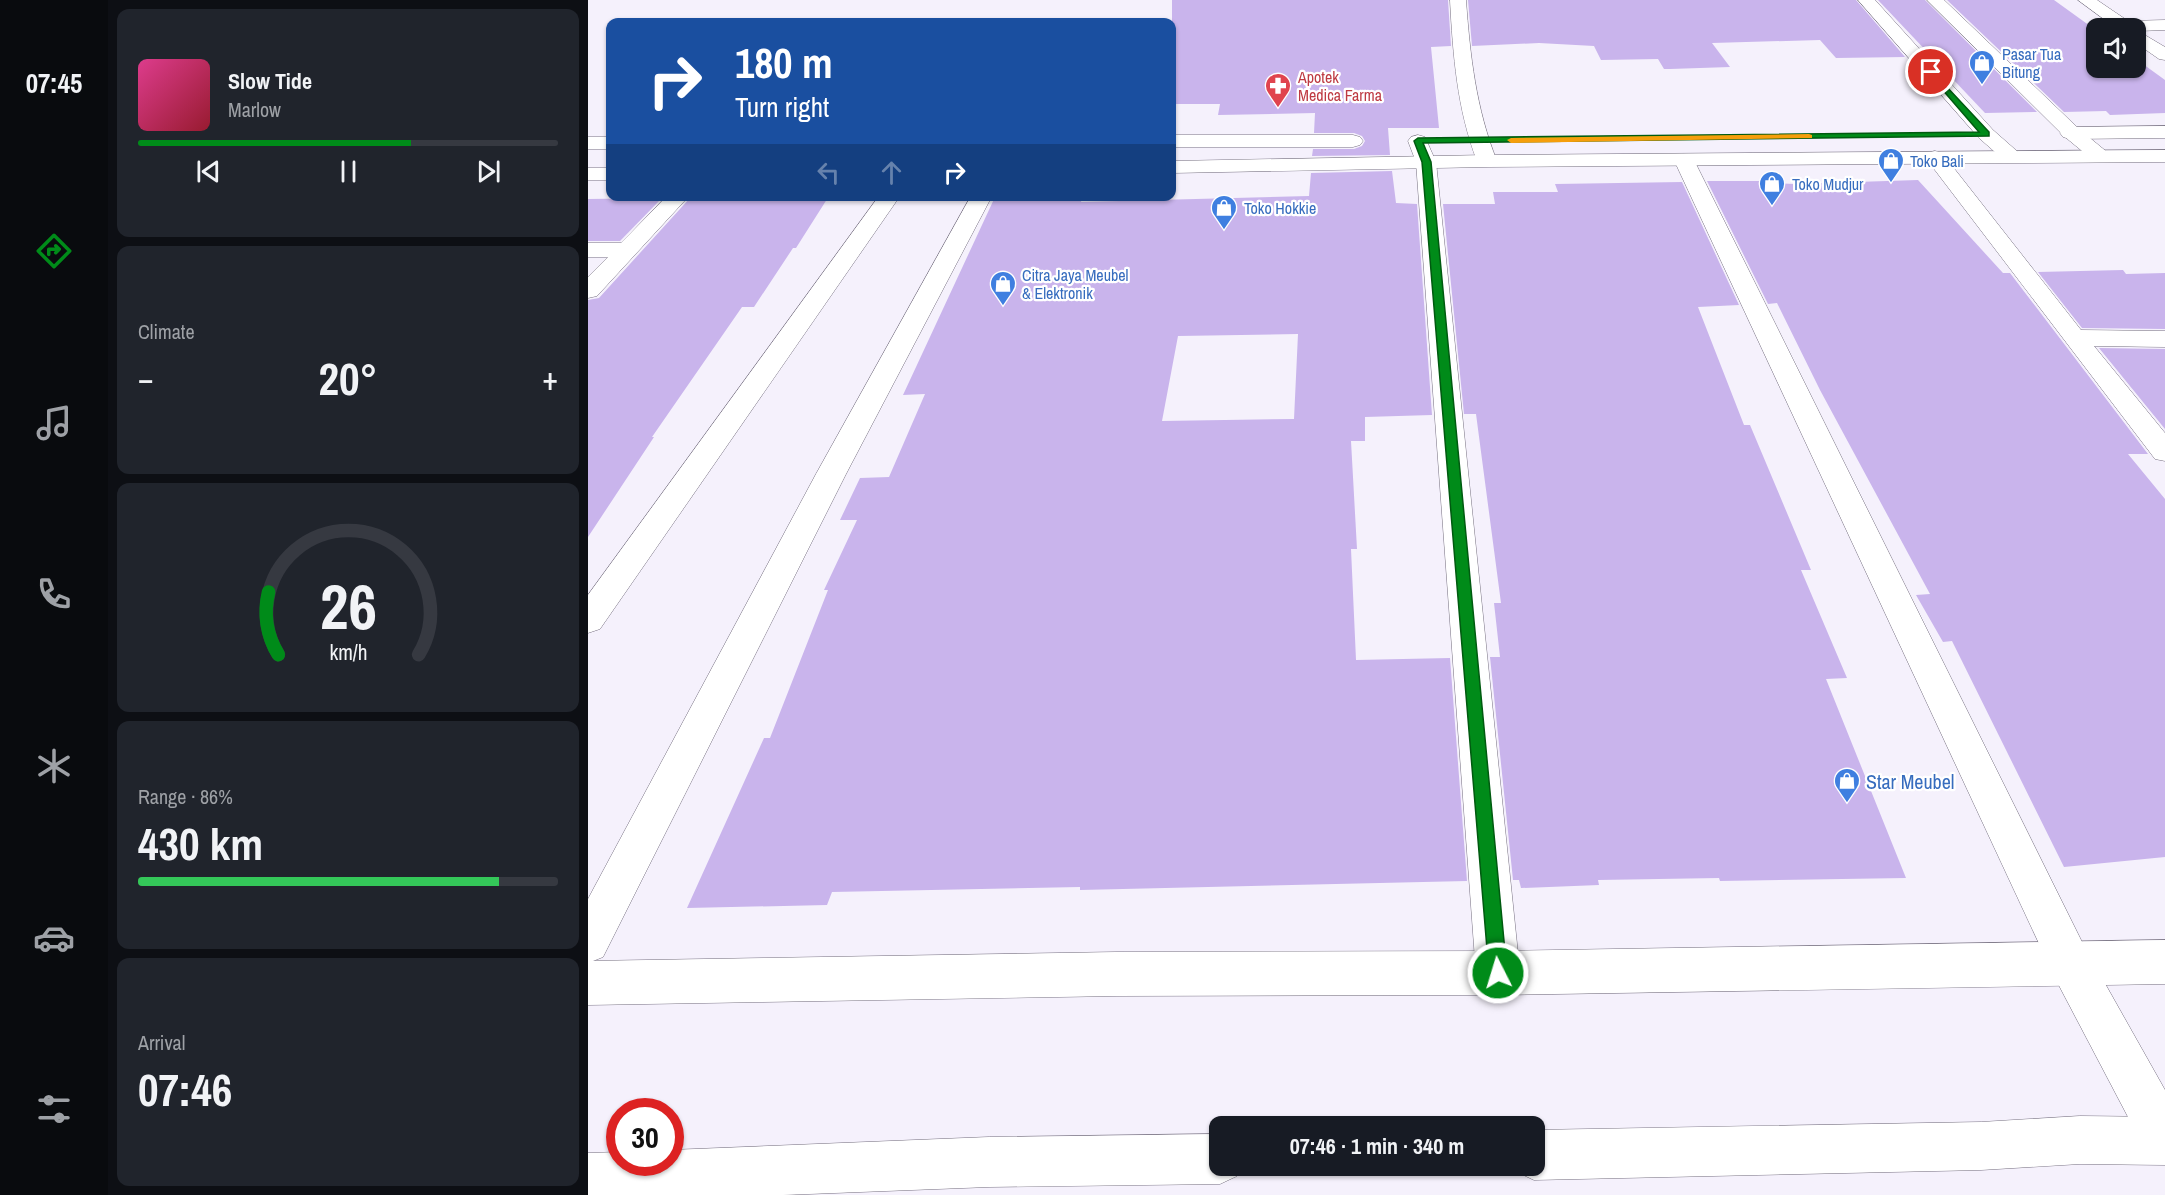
<!DOCTYPE html>
<meta charset="utf-8">
<style>
body{margin:0;font-family:"Archivo Narrow",sans-serif;background:#20242c;color:#f1f3f6;height:100vh;display:flex;flex-direction:column;font-size:22px;white-space:nowrap}
*{box-sizing:border-box;margin:0}
p{font-size:20px;color:#9ea1a6}
.icon{flex:none;width:33px;height:33px;fill:none;stroke:currentColor;stroke-width:2;stroke-linecap:round;stroke-linejoin:round}
.map{position:relative;flex:1;overflow:hidden}
.side{display:flex;flex-direction:column;gap:9px;padding:9px;background:#0d0f14;width:480px}
.side>*{flex:none}
.banner{position:absolute;left:18px;top:18px;width:570px;height:183px;border-radius:12px;box-shadow:0 2px 4px #0004;background:#1a4fa0;color:#fff;overflow:hidden}
.buttons{position:absolute;left:1498px;top:18px;display:grid;gap:12px}
.buttons a{display:grid;place-items:center;width:60px;height:60px;border-radius:12px;background:#171b24;box-shadow:0 2px 4px #0004;font-size:30px}
.speed{position:absolute;left:18px;top:1098px;display:flex;gap:12px;font-size:30px;font-weight:700;text-align:center}
.speed>*{display:grid;place-content:center;width:78px;height:78px;border-radius:50%;background:#171b24;box-shadow:0 2px 4px #0004;line-height:1}
.speed .limit{border:9px solid #d22;background:#fff;color:#111}
.pin{position:absolute;display:grid;place-items:center;width:51px;height:51px;color:#fff;margin:-26px;border:3px solid #fff;border-radius:50%;box-shadow:0 2px 6px #0007}
.me{position:absolute;width:66px;margin:-33px;rotate:355deg;stroke-linejoin:round;filter:drop-shadow(0 0 4px #0008)}
.turn{display:flex;align-items:center;gap:21px;height:126px;padding:0 30px;font-size:27px}
.turn .icon{width:78px;height:78px;stroke-width:2.5}
.turn b{display:block;font-size:42px;line-height:51px}
.lanes{display:flex;align-items:center;height:57px;padding:0 30px;background:#0003;justify-content:center;gap:30px;direction:ltr}
.lanes .off{opacity:.35}
.big{font-size:45px;font-weight:700;line-height:1.1}
.side .tile{flex:1;display:flex;flex-direction:column;justify-content:center;gap:9px;min-width:0;padding:0 21px;border-radius:12px;background:#20242c}
.side .dial{align-items:center;gap:0}
.dial svg{height:156px;overflow:visible;fill:none;stroke:#363941;stroke-width:7;stroke-linecap:round;text-anchor:middle}
.dial text{fill:#f1f3f6;stroke:none}
.song{display:flex;align-items:center;gap:18px}
.cover{width:72px;height:72px;border-radius:9px;background:linear-gradient(135deg,hsl(330 70% 55%),hsl(350 70% 35%))}
.played{height:6px;border-radius:3px;background:linear-gradient(90deg,#008b19 65%,#363941 65%)}
.keys{display:flex;justify-content:space-around;direction:ltr}
.heat{display:flex;justify-content:space-between;align-items:center;font-size:33px;direction:ltr}
.charge{height:9px;border-radius:4px;background:linear-gradient(90deg,#34c759 86%,#363941 0)}
.trip{position:absolute;left:621px;top:1116px;width:336px;height:60px;border-radius:12px;background:#171b24;box-shadow:0 2px 4px #0004;font-weight:700;line-height:60px;text-align:center}
main{display:flex;flex:1;min-height:0}
.menu{display:flex;flex-direction:column;width:108px;justify-content:space-around;align-items:center;background:#090b0e;color:#9ea1a6}
.menu .icon{width:42px;height:42px}
.menu .current{color:#008b19}
.menu b{font-size:27px;color:#f1f3f6}
.map>svg:first-child{display:block}
.building{fill:#c9b4ec;fill-rule:evenodd}
.lines{fill:none;stroke-linecap:round;stroke-linejoin:round}
.street-casing{stroke:#767080;stroke-width:1}
.secondary-casing{stroke:#767080;stroke-width:1}
.highway-casing{stroke:#767080;stroke-width:1}
.street{fill:#fff;fill-rule:evenodd}
.secondary{fill:#fff;fill-rule:evenodd}
.highway{fill:#fff;fill-rule:evenodd}
.route{fill:#008b19;stroke:#005a10;stroke-width:1.5}
.slow{fill:#f59e0b}
.labels{text-anchor:middle;dominant-baseline:central;stroke-width:4.5;stroke-linejoin:round;paint-order:stroke}
.far-shop-label{font-size:16px;fill:#366cbe;stroke:#fff;text-anchor:start}
.far-health-label{font-size:16px;fill:#be3a42;stroke:#fff;text-anchor:start}
.shop-label{font-size:20px;fill:#366cbe;stroke:#fff;text-anchor:start}
</style>
<main>
<nav class="menu">
<b>07:45</b>
<svg class="icon current" aria-label="directions" viewBox="0 0 24 24"><path d="M12 3l9 9-9 9-9-9zM9 14v-3h6M13 9l2 2-2 2"/></svg>
<svg class="icon" aria-label="music" viewBox="0 0 24 24"><path d="M9 18V5l10-2v13"/><circle cx="6" cy="18" r="3"/><circle cx="16" cy="16" r="3"/></svg>
<svg class="icon" aria-label="phone" viewBox="0 0 24 24"><path d="M5 4h4l2 5-3 2q2 4 5 5l2-3 5 2v4C11 20 4 13 5 4z"/></svg>
<svg class="icon" aria-label="climate" viewBox="0 0 24 24"><path d="M12 3v18M4 7l16 10M4 17L20 7"/></svg>
<svg class="icon" aria-label="car" viewBox="0 0 24 24"><path d="M5 17H2v-5l4-1 3-4h7l3 4 3 1v5h-3M9 17h6M6 11h13"/><circle cx="7" cy="17" r="2"/><circle cx="17" cy="17" r="2"/></svg>
<svg class="icon" aria-label="filters" viewBox="0 0 24 24"><path d="M4 7h16M4 17h16"/><circle cx="9" cy="7" r="2"/><circle cx="15" cy="17" r="2"/></svg>
</nav>
<section class="side">
<div class="tile">
<div class="song"><i class="cover"></i><div><b>Slow Tide</b><p>Marlow</p></div></div>
<div class="played"></div>
<div class="keys"><svg class="icon" aria-label="previous" viewBox="0 0 24 24"><path d="M18 5L8 12l10 7zM5 5v14"/></svg><svg class="icon" aria-label="pause" viewBox="0 0 24 24"><path d="M8 5v14M16 5v14"/></svg><svg class="icon" aria-label="next" viewBox="0 0 24 24"><path d="M6 5l10 7-10 7zM19 5v14"/></svg></div>
</div>
<div class="tile"><p>Climate</p>
<div class="heat"><a>−</a><b class="big">20°</b><a>+</a></div>
</div>
<div class="tile dial"><svg viewBox="0 0 100 80">
<path d="M14 69A42 42 0 1 1 86 69"/>
<path d="M14 69A42 42 0 0 1 9 37" stroke="#008b19"/>
<text x="50" y="56" font-size="32" font-weight="700">26</text>
<text x="50" y="72" font-size="11">km/h</text>
</svg></div>
<div class="tile"><p>Range · 86%</p><b class="big">430 km</b><div class="charge"></div></div>
<div class="tile"><p>Arrival</p><b class="big">07:46</b></div>
</section>
<div class="map">
<svg width="1577" height="1195" viewBox="0 0 1577 1195">
<rect width="100%" height="100%" fill="#f5f1fc"/>
<!-- building -->
<g class="building">
<polygon points="584,0 860,0 863,46 843,47 851,128 800,128 802,155 724,156 725,149 766,149 774,146 777,141 774,136 766,133 726,133 727,113 630,115 632,104 584,104"/>
<polygon points="880,0 1268,0 1317,57 1248,58 1232,40 1124,43 1142,67 1082,69 1076,69 1070,59 1013,60 1006,46 951,43 884,46"/>
<polygon points="1290,0 1337,0 1449,112 1397,113"/>
<polygon points="1359,0 1466,0 1509,31 1509,68 1548,68 1548,59 1577,80 1577,113 1522,115 1518,111 1476,112"/>
<path d="M804 171 808 203 829 204 844 415 777 417V441H763L769 549H763L768 660 862 658 879 881 492 890V887L244 892 239 905 99 908 176 738H182L240 590H236L269 520H252L272 478 301 477 337 394 315 395 407 197 495 196 493 202 721 196 723 173ZM710 334 706 419 574 421 590 336Z"/>
<polygon points="1330,180 1415,273 1422,273 1560,454 1540,454 1577,499 1577,857 1476,867 1364,641 1355,642 1328,595 1342,594 1232,390 1189,303 1180,304 1119,181 1186,181 1187,183 1206,184"/>
<polygon points="1094,182 1151,305 1110,307 1156,425 1162,425 1223,570 1213,570 1259,678 1238,679 1318,878 1132,881 1131,878 1010,880 1011,885 933,888 931,880 925,880 902,657 912,657 906,603 913,603 888,414 876,414 855,204 907,204 905,192 970,192 967,184"/>
<polygon points="241,196 208,248 205,248 166,307 154,307 64,437 66,437 0,537 0,300 11,298 102,198"/>
<polygon points="74,198 32,241 0,241 0,199"/>
<polygon points="1535,270 1538,274 1577,273 1577,329 1494,328 1450,272"/>
<polygon points="1511,348 1577,349 1577,429"/>
</g>
<g class="lines">
<defs>
<g id="street">
<path d="M862 0H878C882 55 888 109 909 161L906 165H892L889 161C869 109 865 55 862 0Z"/>
<polygon points="1270,0 1287,0 1405,130 1430,152 1433,156 1430,160 1416,160 1391,138"/>
<polygon points="1339,0 1356,0 1491,129 1519,152 1522,156 1519,160 1505,160 1477,137"/>
<polygon points="1490,0 1509,0 1540,21 1577,20 1577,30 1550,31 1577,47 1577,60 1571,59 1548,43 1548,28 1528,28"/>
<polygon points="830,135 837,137 848,162 932,973 926,989 910,995 894,989 888,973 828,162 820,141 823,137"/>
<polygon points="1347,151 1354,153 1493,330 1577,331 1577,347 1506,346 1577,433 1577,461 1567,459 1340,161 1337,157 1340,153"/>
<polygon points="1096,154 1103,156 1106,160 1497,948 1577,1090 1577,1162 1560,1155 1467,978 1086,160 1089,156"/>
<polygon points="79,196 101,196 9,296 0,298 0,277 20,257 0,257 0,243 33,243"/>
<polygon points="291,196 312,196 12,629 0,633 0,595"/>
<polygon points="383,196 404,196 258,474 15,957 0,963 0,899 228,474"/>
</g>
<g id="secondary">
<polygon points="1577,940 1577,984 910,995 528,996 0,1005 0,961 528,952 910,951"/>
<polygon points="1492,1116 1577,1117 1577,1165 1492,1164 1393,1170 946,1180 929,1172 926,1166 946,1166 946,1130 1393,1122"/>
<polygon points="632,1134 632,1166 654,1166 649,1176 632,1184 401,1187 195,1195 0,1195 0,1153 32,1152 32,1162 82,1162 82,1150 401,1137"/>
</g>
<g id="highway">
<polygon points="1577,126 1577,138 1482,139 1475,137 1472,133 1475,129 1482,127"/>
<polygon points="584,135 765,135 772,137 775,141 772,145 765,147 584,147"/>
<rect x="0" y="137" width="22" height="12"/>
<polygon points="1577,150 1577,162 899,167 584,173 584,161 899,155"/>
<rect x="0" y="168" width="22" height="12"/>
</g>
</defs>
<!-- street casing -->
<use href="#street" class="street-casing"/>
<!-- secondary casing -->
<use href="#secondary" class="secondary-casing"/>
<!-- highway casing -->
<use href="#highway" class="highway-casing"/>
<!-- street -->
<use href="#street" class="street"/>
<!-- secondary -->
<use href="#secondary" class="secondary"/>
<!-- highway -->
<use href="#highway" class="highway"/>
</g>
<!-- route -->
<polygon class="route" points="1343,70 1401,132 1401,136 835,143 843,162 919,973 916,979 910,982 903,979 901,973 834,162 826,141 830,138 1391,132 1340,73"/>
<!-- slow -->
<polygon class="slow" points="1221,134 1224,135 1224,138 923,143 919,140 923,138"/>
<!-- icons -->
<defs>
<symbol id="shop-pin" viewBox="-11 -11 22 30"><path d="M0 17L-7.5 6A9.5 9.5 0 1 1 7.5 6Z" fill="#3f7fe0" stroke="#fff"/><path d="M-5-2.5h2.3a2.7 3.5 0 0 1 5.4 0H5L5.5 6h-11ZM-1.5-2.5h3a1.5 2.3 0 0 0-3 0Z" fill="#fff"/></symbol>
<symbol id="pharmacy-pin" viewBox="-11 -11 22 30"><path d="M0 17L-7.5 6A9.5 9.5 0 1 1 7.5 6Z" fill="#e0444e" stroke="#fff"/><path d="M-2-6h4v4h4v4h-4v4h-4v-4h-4v-4h4Z" fill="#fff"/></symbol>
</defs>
<g fill-rule="evenodd">
<use href="#shop-pin" x="1379" y="48" width="30" height="40"/>
<use href="#pharmacy-pin" x="675" y="71" width="30" height="40"/>
<use href="#shop-pin" x="1288" y="146" width="30" height="40"/>
<use href="#shop-pin" x="1169" y="169" width="30" height="40"/>
<use href="#shop-pin" x="621" y="193" width="30" height="40"/>
<use href="#shop-pin" x="400" y="269" width="30" height="40"/>
<use href="#shop-pin" x="1244" y="766" width="30" height="40"/>
</g>
<g class="labels">
<!-- far-shop labels -->
<g class="far-shop-label">
<text x="1414" y="54">Pasar Tua<tspan x="1414" dy="18">Bitung</tspan></text>
<text x="1322" y="161">Toko Bali</text>
<text x="1204" y="184">Toko Mudjur</text>
<text x="656" y="208">Toko Hokkie</text>
<text x="434" y="275">Citra Jaya Meubel<tspan x="434" dy="18">&amp; Elektronik</tspan></text>
</g>
<!-- far-health labels -->
<g class="far-health-label">
<text x="710" y="77">Apotek<tspan x="710" dy="18">Medica Farma</tspan></text>
</g>
<!-- shop labels -->
<g class="shop-label">
<text x="1278" y="781">Star Meubel</text>
</g>
</g>
</svg>
<div class="buttons">
<a><svg class="icon" aria-label="sound" viewBox="0 0 24 24"><path d="M4 9h4l5-4v14l-5-4H4zM17 9q2 3 0 6"/></svg></a>
</div>
<div class="speed"><div class="limit">30</div></div>
<div class="pin" style="left:1343px;top:72px;background:#d93025"><svg class="icon" aria-label="arrive" viewBox="0 0 24 24"><path d="M6 21V4h12l-3 4 3 4H6"/></svg></div>
<svg class="me" style="left:910px;top:973px" viewBox="-20 -20 40 40"><circle r="17" fill="#008b19" stroke="#fff" stroke-width="3"/><path d="M0-11L8 9 0 5-8 9z" fill="#fff"/></svg>
<div class="trip">07:46 · 1 min · 340 m</div>
<div class="banner">
<div class="turn"><svg class="icon" aria-label="right" viewBox="0 0 24 24"><path d="M7 20v-9h11M14 6l5 5-5 5"/></svg><div><b>180 m</b>Turn right</div></div>
<div class="lanes"><svg class="icon off" aria-label="left" viewBox="0 0 24 24"><path d="M17 20v-9H6M10 6l-5 5 5 5"/></svg><svg class="icon off" aria-label="ahead" viewBox="0 0 24 24"><path d="M12 20V5M6 11l6-6 6 6"/></svg><svg class="icon" aria-label="right" viewBox="0 0 24 24"><path d="M7 20v-9h11M14 6l5 5-5 5"/></svg></div>
</div>
</div>
</main>
